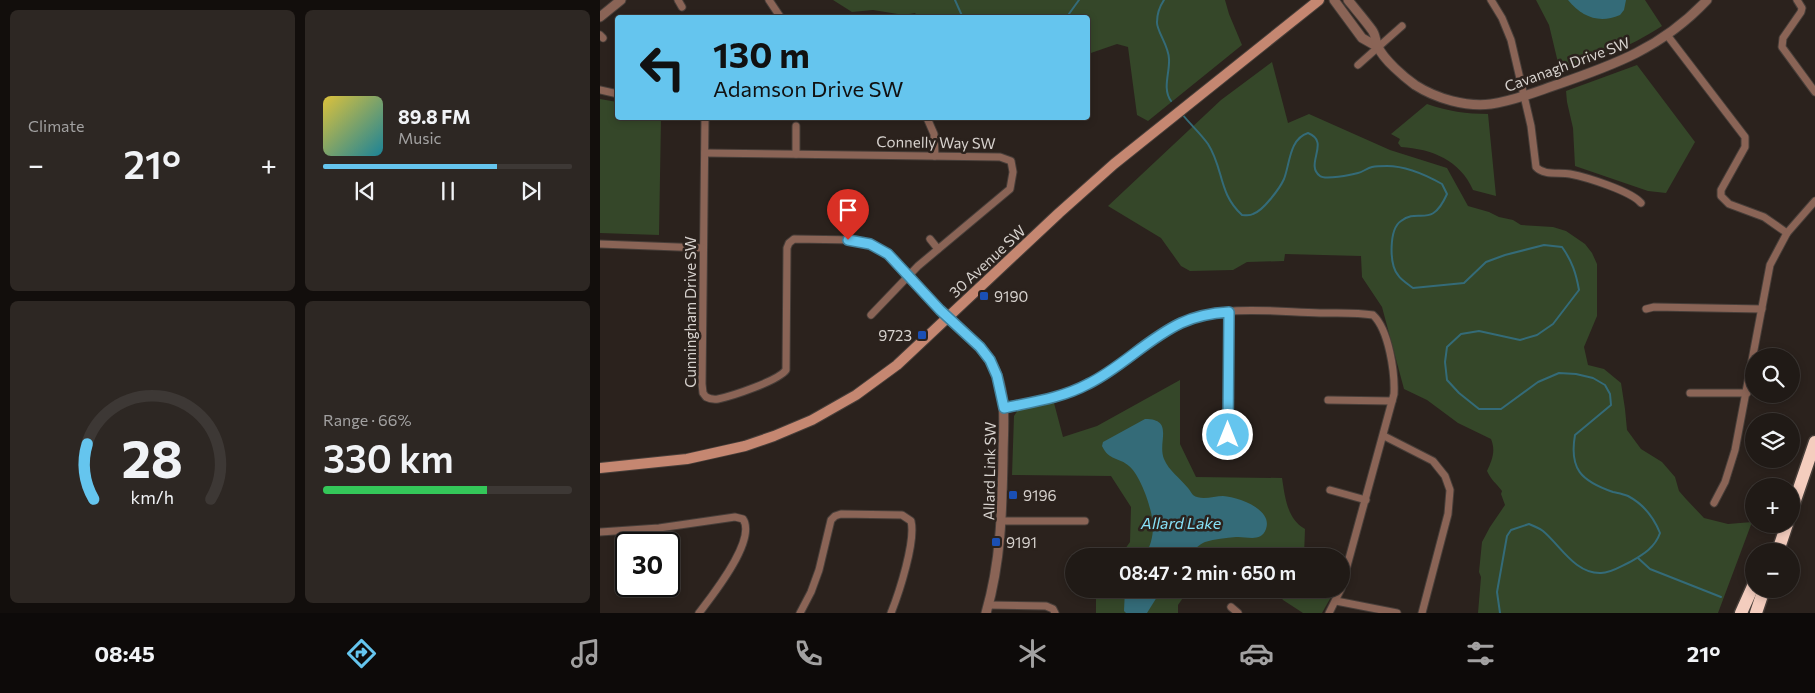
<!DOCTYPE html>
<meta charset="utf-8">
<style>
body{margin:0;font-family:Commissioner,sans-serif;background:#2d2723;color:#f1f3f6;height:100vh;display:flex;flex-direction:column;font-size:19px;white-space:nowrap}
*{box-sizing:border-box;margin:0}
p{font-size:16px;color:#a2a1a1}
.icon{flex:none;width:28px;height:28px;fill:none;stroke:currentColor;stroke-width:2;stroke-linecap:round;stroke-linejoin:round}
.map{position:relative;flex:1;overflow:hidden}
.side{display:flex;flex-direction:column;gap:10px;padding:10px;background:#120e0c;width:600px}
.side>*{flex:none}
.guide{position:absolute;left:15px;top:15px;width:475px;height:105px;border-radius:5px;box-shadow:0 2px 8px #0003,0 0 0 1px #3d3835;background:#65c5ee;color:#111;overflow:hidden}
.fabs{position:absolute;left:1145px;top:348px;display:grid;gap:10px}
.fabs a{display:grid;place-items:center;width:55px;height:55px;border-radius:50%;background:#201a16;box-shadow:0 2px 8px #0003,0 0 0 1px #3d3835;font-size:25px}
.speed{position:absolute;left:15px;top:532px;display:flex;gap:10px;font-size:25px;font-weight:700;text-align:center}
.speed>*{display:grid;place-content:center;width:65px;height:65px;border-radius:50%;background:#201a16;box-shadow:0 2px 8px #0003,0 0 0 1px #3d3835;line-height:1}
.speed .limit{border:2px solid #111;border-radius:8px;background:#fff;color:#111}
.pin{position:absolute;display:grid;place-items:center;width:42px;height:42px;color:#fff;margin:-51px -21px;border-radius:50% 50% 50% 0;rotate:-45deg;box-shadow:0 0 5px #0007}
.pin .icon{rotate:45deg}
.me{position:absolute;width:55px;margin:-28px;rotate:0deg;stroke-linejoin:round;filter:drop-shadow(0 0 4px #0008)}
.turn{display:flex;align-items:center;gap:18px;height:105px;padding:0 15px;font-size:22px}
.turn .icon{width:65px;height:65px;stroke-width:2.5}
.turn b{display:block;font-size:35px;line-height:42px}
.big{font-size:38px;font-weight:600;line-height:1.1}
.side .card{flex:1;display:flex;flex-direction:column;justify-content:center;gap:8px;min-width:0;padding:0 18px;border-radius:8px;background:#2d2723}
.side .dial{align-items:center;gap:0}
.dial svg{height:130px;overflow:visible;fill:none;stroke:#3d3835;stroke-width:7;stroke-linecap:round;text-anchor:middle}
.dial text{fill:#f1f3f6;stroke:none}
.song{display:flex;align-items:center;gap:15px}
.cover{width:60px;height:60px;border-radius:8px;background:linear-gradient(135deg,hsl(50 70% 55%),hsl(190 70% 35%))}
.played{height:5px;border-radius:2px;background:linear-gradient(90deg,#65c5ee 70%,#3d3835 70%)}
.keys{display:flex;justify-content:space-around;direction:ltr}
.heat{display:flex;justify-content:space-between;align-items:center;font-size:28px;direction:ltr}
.charge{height:8px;border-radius:4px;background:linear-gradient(90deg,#34c759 66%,#3d3835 0)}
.side .tiles{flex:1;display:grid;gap:10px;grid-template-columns:repeat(2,1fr)}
.trip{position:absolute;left:465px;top:548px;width:285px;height:50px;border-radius:25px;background:#201a16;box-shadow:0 2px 8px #0003,0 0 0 1px #3d3835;font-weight:600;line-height:50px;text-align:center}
.menu{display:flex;height:80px;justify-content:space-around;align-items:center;background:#0d0a09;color:#a2a1a1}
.menu .icon{width:35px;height:35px}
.menu .current{color:#65c5ee}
.menu b{font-size:22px;color:#f1f3f6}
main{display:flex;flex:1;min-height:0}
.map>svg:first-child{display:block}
.green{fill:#354729}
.water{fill:#346b78}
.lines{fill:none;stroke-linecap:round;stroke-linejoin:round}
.stream{stroke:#346b78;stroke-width:2}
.minor-casing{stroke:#473e39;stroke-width:9}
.tertiary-casing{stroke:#473e39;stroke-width:11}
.secondary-casing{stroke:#473e39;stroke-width:12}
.motorway-casing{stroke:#473e39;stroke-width:15}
.minor{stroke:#8a6456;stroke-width:7}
.tertiary{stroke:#8a6456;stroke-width:9}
.secondary{stroke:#c58771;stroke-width:10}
.motorway{stroke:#f4cdbe;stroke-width:12}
.route-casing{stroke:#42809b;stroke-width:12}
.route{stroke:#65c5ee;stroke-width:9}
.transit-dot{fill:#1a4fb4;stroke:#2b221d;stroke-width:2}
.labels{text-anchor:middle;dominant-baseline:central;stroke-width:5;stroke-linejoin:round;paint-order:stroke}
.street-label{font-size:15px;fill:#d7d2ce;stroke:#2b221d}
.poi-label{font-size:15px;fill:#d7d2ce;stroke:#2b221d;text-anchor:start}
.water-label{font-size:16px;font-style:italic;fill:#87e1f7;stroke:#2b221d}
</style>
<main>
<section class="side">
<div class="tiles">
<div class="card"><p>Climate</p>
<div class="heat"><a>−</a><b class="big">21°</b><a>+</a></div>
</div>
<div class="card">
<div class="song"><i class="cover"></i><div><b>89.8 FM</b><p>Music</p></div></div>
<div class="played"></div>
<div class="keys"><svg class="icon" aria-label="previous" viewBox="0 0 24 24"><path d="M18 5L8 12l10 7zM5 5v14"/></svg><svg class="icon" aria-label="pause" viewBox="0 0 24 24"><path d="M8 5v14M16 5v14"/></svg><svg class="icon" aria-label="next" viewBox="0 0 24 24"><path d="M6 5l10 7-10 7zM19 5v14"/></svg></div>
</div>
<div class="card dial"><svg viewBox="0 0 100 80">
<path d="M14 69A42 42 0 1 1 86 69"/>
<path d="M14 69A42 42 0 0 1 10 35" stroke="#65c5ee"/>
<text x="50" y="56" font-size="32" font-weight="700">28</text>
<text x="50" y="72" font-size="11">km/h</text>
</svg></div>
<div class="card"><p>Range · 66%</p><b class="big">330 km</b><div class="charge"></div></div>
</div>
</section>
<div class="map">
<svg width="1215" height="613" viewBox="0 0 1215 613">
<rect width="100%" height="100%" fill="#2b221d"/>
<!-- green -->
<g class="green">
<polygon points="233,0 625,0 629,14 642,45 548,121 537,115 528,47 517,44 488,54 488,18 318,17 315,13 304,15 273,10 252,12"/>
<path d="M936 0H1045L1062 26C1028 48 998 59 960 71L949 25Z"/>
<path d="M672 62 688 123 709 114 790 150 847 168 868 206 889 212 899 217 913 220 921 225 953 227 966 231 985 244 992 253 997 264V316L984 347 988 365 1004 369 1021 383 1025 409 1027 430 1041 449 1062 462 1075 477 1079 491 1086 499 1104 518 1128 524 1152 522 1118 613H878L881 577 879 572 882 542 890 527 905 505 901 494 902 491C896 483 891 480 887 471 892 460 896 451 891 439L858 423 827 400 804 389 782 307 762 277 761 256 685 254 684 261 647 262 633 270 590 271 581 266 561 238 508 206 621 100Z"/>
<polygon points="1037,65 1095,142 1066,193 1048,191 975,166 973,128 967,102 966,91"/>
<polygon points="0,99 17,102 18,118 61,118 59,235 0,233"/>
<path d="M827 104C847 111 867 114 888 114L896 196 873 190C860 160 832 149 801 147L798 143 800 139 791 134Z"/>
<path d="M580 380V444L596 477 682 478C685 497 687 519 705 529L704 556H520L530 542 531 507 511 476 412 475 414 416 418 410 454 403 463 437 497 426Z"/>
<polygon points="496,589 589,589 578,605 578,613 496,613"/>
<polygon points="675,589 731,589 735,590 722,613 703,613 683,600"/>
</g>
<!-- water -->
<g class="water">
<path d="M968 0H1026L1024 10 1020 15C999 24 982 17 968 0Z"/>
<path d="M545 419C575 419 557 442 564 459 569 471 580 478 588 488 590 490 591 493 593 495 601 501 614 496 623 496 638 497 673 509 666 529 661 543 646 536 636 537 626 538 615 539 605 542 598 545 593 551 588 556H545C550 547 553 537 553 527 553 511 541 476 529 466 519 457 509 461 502 446L503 442Z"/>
<polygon points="525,589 562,589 547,613 526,613 524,611"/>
</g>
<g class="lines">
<!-- stream -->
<g class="stream">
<polyline points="355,0 363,18"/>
<path d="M564 0C560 6 557 14 557 22 556 30 569 46 569 59 570 72 562 89 571 101"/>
<polyline points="466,18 479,0"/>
<path d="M582 114C590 124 601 134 608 144 624 169 618 193 642 215 646 215 650 216 653 214 663 211 680 188 684 179 690 164 689 139 708 133 731 142 704 164 720 176 725 180 751 175 758 173 763 172 767 168 772 167 777 166 783 166 787 166 806 166 826 175 842 184L847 194C831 230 819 207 801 221 789 229 789 264 798 275 801 280 808 284 813 288L864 283 886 262 905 255 944 245 962 247C972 261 976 273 979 290L953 324 937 335 920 340 879 331 861 334 847 347 845 362 847 380 859 393 879 409H901L938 382 959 373 976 374 993 378 1005 385 1010 394 1011 405 975 435C969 469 981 481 1013 492 1017 493 1023 494 1028 496 1043 504 1054 518 1060 533 1055 548 1042 555 1030 562 1021 566 1011 573 1001 573 975 574 960 545 943 531 939 528 934 526 929 524L911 530 907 536 897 592 900 613"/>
<polyline points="1038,558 1050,569 1121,597"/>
</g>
<defs>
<g id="minor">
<polyline points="78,0 82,7"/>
<polyline points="169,0 181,18"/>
<path d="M891 0 902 18 911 40 931 126 936 167C944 176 959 172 970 174 986 177 1031 191 1041 203"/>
<polyline points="1197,0 1202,8 1201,12 1183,38 1182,47 1215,92"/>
<polyline points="0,35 3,38"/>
<polyline points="1067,35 1145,137 1145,147 1121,190 1121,196 1129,204 1164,217 1187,233"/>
<polyline points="758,65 802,26"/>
<polyline points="0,90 18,94"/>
<path d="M105 118 102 384 103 393 106 397C110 399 113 400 118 399 132 396 178 381 186 370L187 248 189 243 194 239 255 240 277 247 295 261 349 318"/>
<polyline points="327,118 334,134 335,156"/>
<polyline points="105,153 400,157 411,161 413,172 410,189 318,266 271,315"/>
<polyline points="196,154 196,126"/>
<polyline points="330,239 338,249"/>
<polyline points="0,244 103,248"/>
<polyline points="1046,309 1054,307 1162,309"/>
<polyline points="1090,393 1147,393"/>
<polyline points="728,400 792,401"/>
<path d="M403 408C437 401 471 395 501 377 529 360 554 335 584 322 625 304 676 312 720 313 737 313 756 312 773 315 789 330 795 373 794 394L741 588"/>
<polyline points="628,435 629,312"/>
<polyline points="784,436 833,461 845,476 850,490 848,514 822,613"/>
<polyline points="730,490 766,500"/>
<polyline points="1114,503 1125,482 1135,450 1170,265 1187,233 1215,201"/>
<polyline points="402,521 485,521"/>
<path d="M0 532 59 528 135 517 143 519C157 540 112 596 99 613"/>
<polyline points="736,601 797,613"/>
<polyline points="388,605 446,606 453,609 455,613"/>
<polyline points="631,607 638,613"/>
<path d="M200 613 211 592 219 570 231 520 235 516 241 514 302 515 311 521C316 541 299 593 291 613"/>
<polyline points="729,613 741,589"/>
</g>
<g id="tertiary">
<polyline points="734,0 762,38 778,47"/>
<path d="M748 0C756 10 764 19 772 30 776 35 775 41 778 47 784 60 804 77 815 85 837 99 866 107 891 104 913 101 933 93 953 86 1014 65 1062 48 1107 0"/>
<polyline points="0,17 21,0"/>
<path d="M349 318C367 335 388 351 397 375 407 402 403 431 403 458 402 511 401 562 386 613"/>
</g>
<polyline id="secondary" points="0,468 87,459 145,446 174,436 212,420 256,395 297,365 459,213 514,164 719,0"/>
<g id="motorway">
<polyline points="1191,512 1215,442"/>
<polyline points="1178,551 1187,524"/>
<polyline points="1141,613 1154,584"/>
<polyline points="1156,613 1164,589"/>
</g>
</defs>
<!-- minor casing -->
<use href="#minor" class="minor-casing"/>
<!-- tertiary casing -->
<use href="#tertiary" class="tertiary-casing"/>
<!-- secondary casing -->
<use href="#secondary" class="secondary-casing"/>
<!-- motorway casing -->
<use href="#motorway" class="motorway-casing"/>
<!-- minor -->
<use href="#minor" class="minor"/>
<!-- tertiary -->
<use href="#tertiary" class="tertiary"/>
<!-- secondary -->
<use href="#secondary" class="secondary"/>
<!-- motorway -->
<use href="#motorway" class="motorway"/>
</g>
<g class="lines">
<defs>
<path id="route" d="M248 240 270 244 288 254 340 310 380 347 390 360 397 376 404 408C432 402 462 398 488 384 521 368 547 339 581 323 596 316 612 313 629 312L628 435"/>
</defs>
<!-- route casing -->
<use href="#route" class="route-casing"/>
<!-- route -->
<use href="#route" class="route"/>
</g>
<!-- markers -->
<g class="transit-dot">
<rect x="379" y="291" width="10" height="10" rx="2.5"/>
<rect x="317" y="330" width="10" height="10" rx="2.5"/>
<rect x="408" y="490" width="10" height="10" rx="2.5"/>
<rect x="391" y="537" width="10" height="10" rx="2.5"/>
</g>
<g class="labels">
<!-- street labels -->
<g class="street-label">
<text transform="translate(967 64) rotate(-20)">Cavanagh Drive SW</text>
<text transform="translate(336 142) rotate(1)">Connelly Way SW</text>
<text transform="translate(387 261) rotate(-43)">30 Avenue SW</text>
<text transform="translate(90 312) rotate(-90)">Cunningham Drive SW</text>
<text transform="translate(389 471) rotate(-89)">Allard Link SW</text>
</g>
<!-- poi labels -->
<g class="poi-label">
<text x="394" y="296">9190</text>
<text x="312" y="335" text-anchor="end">9723</text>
<text x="423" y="495">9196</text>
<text x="406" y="542">9191</text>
</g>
<!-- water labels -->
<g class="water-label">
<text x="581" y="522">Allard Lake</text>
</g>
</g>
</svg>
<div class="fabs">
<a><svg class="icon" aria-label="search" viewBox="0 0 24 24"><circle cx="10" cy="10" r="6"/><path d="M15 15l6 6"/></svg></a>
<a><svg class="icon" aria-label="layers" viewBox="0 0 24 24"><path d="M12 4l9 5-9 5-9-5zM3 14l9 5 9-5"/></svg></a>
<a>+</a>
<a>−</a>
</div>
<div class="speed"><div class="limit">30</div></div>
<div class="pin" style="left:248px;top:240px;background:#d93025"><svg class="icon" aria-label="arrive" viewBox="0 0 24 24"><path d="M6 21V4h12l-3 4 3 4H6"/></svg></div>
<svg class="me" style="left:628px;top:435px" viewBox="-20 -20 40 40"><circle r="17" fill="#65c5ee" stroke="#fff" stroke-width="3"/><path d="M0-11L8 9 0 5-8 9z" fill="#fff"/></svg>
<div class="trip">08:47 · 2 min · 650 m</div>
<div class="guide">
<div class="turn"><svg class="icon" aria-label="left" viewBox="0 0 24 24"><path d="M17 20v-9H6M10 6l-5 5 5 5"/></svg><div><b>130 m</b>Adamson Drive SW</div></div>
</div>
</div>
</main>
<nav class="menu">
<b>08:45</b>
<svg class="icon current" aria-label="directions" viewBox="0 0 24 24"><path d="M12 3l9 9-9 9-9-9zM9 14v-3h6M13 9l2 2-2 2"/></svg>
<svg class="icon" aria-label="music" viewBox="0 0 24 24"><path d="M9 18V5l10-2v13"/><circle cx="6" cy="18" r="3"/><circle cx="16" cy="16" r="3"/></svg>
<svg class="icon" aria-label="phone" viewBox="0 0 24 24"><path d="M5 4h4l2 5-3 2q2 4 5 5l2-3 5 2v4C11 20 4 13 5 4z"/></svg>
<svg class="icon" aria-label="climate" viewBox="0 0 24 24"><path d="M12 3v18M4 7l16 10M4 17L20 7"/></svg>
<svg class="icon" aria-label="car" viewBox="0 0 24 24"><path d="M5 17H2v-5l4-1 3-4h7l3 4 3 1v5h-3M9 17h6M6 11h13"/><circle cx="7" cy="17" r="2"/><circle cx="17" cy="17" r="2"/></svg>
<svg class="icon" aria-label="filters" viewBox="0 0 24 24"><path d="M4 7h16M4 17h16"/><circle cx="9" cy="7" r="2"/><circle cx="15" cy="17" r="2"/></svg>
<b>21°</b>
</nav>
